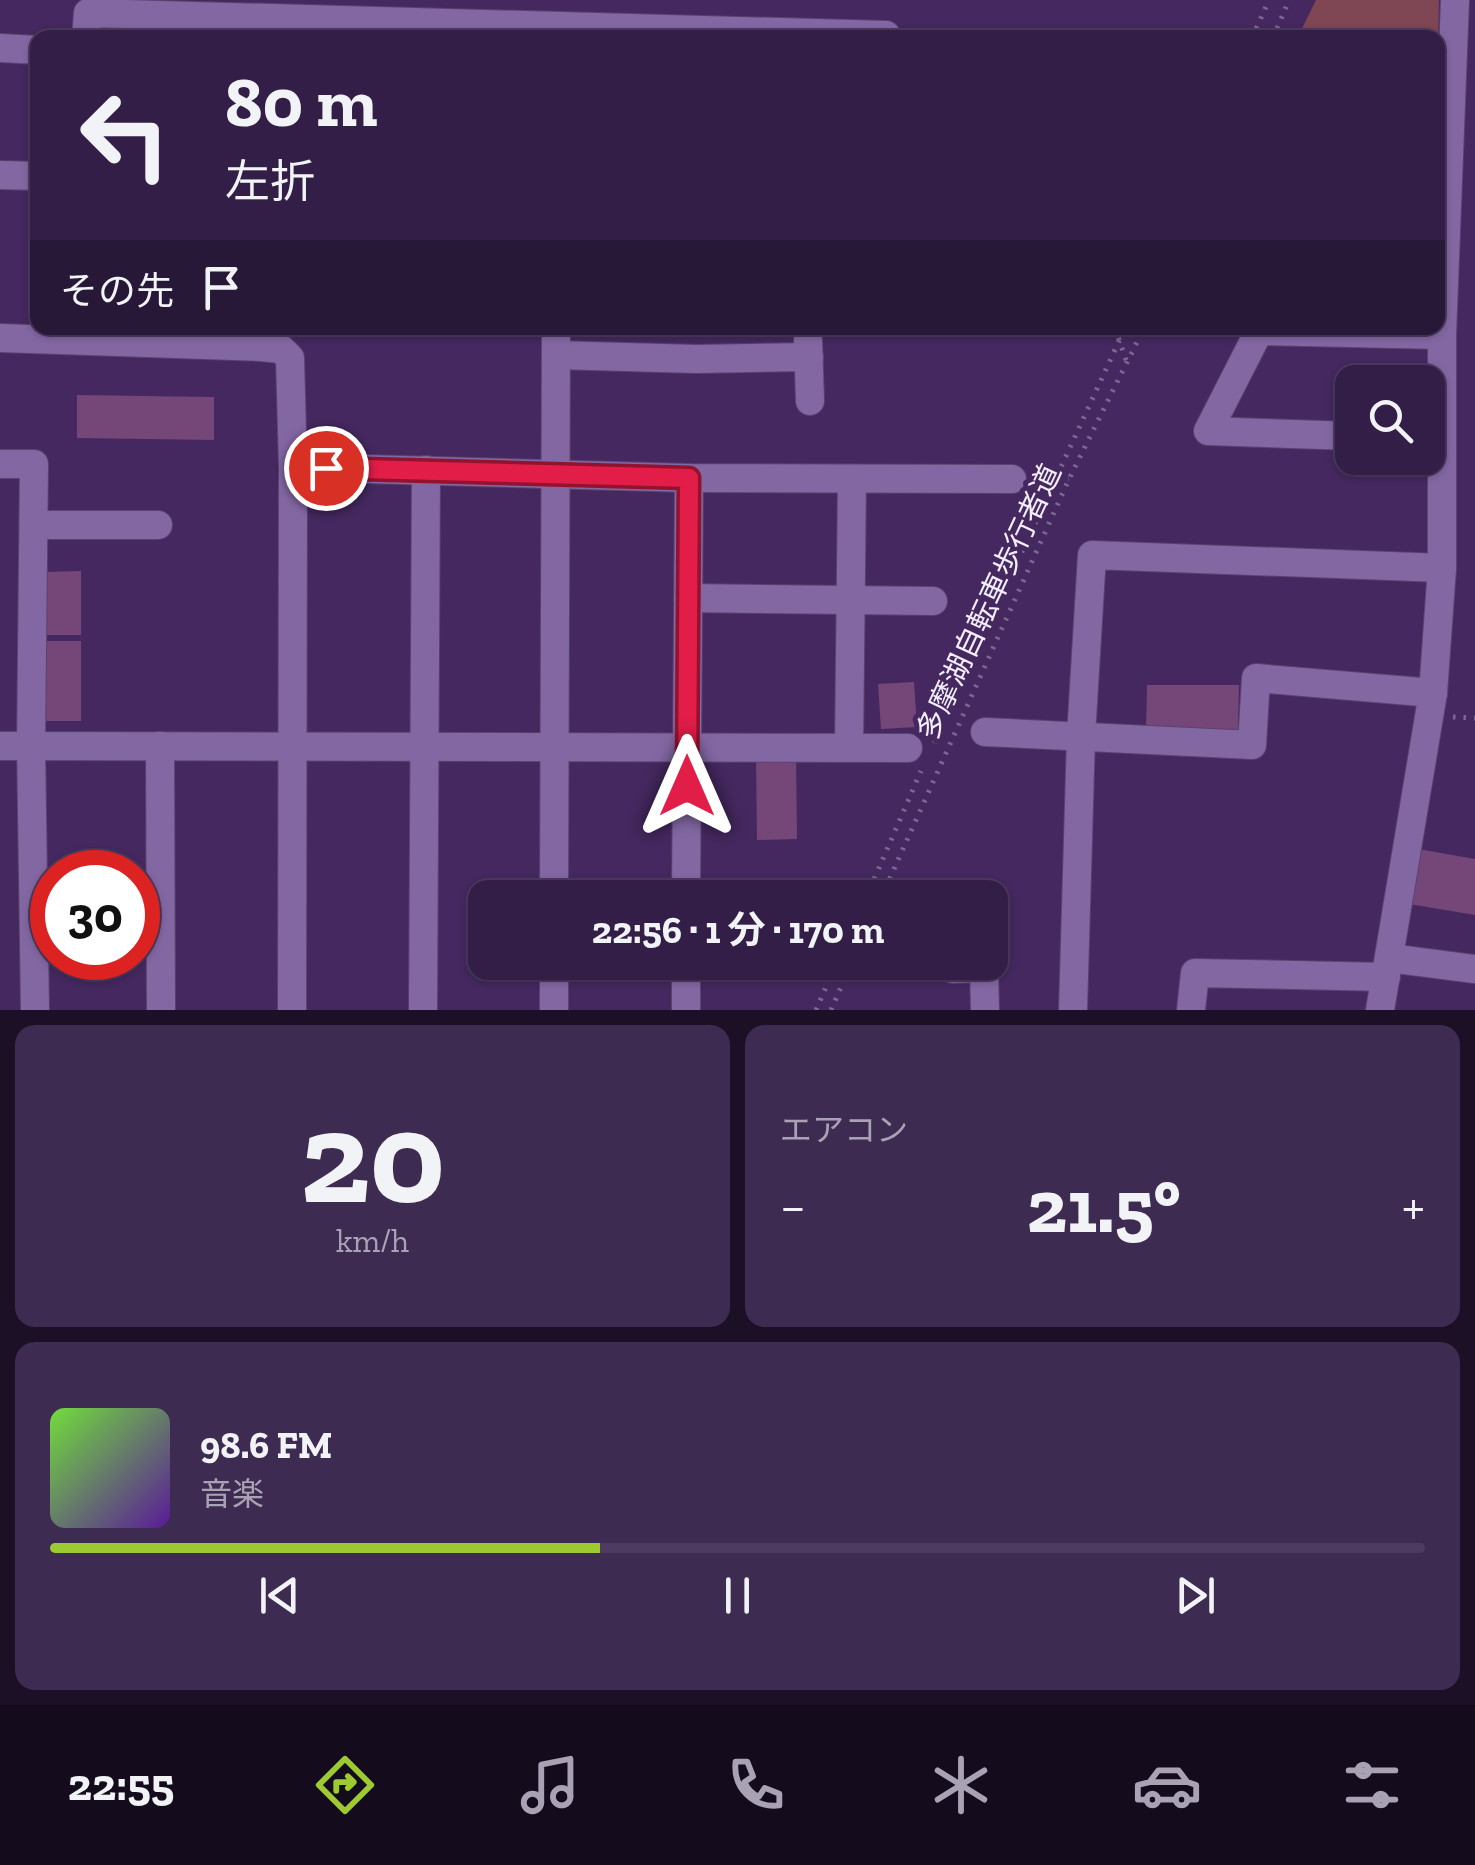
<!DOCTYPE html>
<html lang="ja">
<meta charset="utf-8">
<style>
body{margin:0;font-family:"Zilla Slab","Noto Sans JP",serif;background:#3e2b52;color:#f1f3f6;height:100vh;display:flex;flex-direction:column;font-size:38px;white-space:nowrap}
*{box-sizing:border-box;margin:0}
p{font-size:32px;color:#a9a2b4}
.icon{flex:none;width:55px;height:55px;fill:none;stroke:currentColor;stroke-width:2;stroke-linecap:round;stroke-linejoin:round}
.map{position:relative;height:1010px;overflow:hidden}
.drawer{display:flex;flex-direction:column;gap:15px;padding:15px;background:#1c1027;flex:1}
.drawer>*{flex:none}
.banner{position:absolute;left:30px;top:30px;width:1415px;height:305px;border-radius:20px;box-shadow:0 2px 8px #0004,0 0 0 2px #4e3c60;background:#331e47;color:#f1f3f6;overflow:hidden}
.controls{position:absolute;left:1335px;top:365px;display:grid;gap:20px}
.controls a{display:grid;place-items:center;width:110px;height:110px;border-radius:20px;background:#331e47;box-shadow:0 2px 8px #0004,0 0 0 2px #4e3c60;font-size:50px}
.speed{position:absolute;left:30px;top:850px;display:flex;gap:20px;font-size:50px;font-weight:700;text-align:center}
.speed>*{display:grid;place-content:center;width:130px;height:130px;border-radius:50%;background:#331e47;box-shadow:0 2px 8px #0004,0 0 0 2px #4e3c60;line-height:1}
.speed .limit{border:15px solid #d22;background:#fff;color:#111}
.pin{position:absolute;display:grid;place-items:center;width:85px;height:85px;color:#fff;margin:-42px;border:5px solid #fff;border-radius:50%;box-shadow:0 2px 10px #0007}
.me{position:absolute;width:110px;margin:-55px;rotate:0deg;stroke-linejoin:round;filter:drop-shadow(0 0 8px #0008)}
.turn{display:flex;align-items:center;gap:35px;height:210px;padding:0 30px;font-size:45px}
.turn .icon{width:130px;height:130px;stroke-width:2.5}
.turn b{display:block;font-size:70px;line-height:85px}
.then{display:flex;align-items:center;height:95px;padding:0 30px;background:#0003;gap:20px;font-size:38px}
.big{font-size:75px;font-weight:700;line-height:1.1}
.drawer .card{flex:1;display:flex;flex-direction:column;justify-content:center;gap:15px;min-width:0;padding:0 35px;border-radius:20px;background:#3e2b52}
.drawer .dial{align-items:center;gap:0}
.dial b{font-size:130px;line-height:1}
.song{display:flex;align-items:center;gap:30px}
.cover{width:120px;height:120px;border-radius:15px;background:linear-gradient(135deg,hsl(100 70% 55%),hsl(270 70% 35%))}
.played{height:10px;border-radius:5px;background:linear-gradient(90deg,#9dca31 40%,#4e3c60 40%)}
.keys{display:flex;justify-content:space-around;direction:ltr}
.heat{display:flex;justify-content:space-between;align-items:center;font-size:55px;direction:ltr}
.drawer .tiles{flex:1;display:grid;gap:15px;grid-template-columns:1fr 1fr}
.card:last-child{grid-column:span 2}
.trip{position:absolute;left:468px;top:880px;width:540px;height:100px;border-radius:20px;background:#331e47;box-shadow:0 2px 8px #0004,0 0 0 2px #4e3c60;font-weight:700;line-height:100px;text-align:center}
.dock{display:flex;height:160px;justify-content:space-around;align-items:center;background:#140c1c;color:#a9a2b4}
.dock .icon{width:70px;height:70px}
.dock .on{color:#9dca31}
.dock b{font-size:45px;color:#f1f3f6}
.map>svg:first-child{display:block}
.green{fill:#7f4654}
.building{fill:#754678}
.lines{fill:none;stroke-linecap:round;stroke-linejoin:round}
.minor-casing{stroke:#5a436e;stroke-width:30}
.path{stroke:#7c6790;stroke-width:5;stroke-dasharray:2.5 8;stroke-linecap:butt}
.minor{stroke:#8367a3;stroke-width:28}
.route-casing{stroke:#92132f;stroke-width:25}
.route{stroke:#e11d48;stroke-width:18}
.labels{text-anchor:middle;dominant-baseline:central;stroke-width:10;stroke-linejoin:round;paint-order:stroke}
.street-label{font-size:30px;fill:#f3edfa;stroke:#44285f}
</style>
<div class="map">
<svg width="1475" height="1010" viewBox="0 0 1475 1010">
<rect width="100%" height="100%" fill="#44285f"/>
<!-- green -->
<polygon class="green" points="1316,0 1439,0 1438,48 1438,38 1298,37"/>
<!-- building -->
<g class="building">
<polygon points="77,395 214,397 214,440 77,438"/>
<polygon points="81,571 81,635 43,635 42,572"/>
<rect x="42" y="641" width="39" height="80"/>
<polygon points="914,682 917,727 881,729 878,684"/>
<polygon points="1147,685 1239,685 1238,731 1146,730"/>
<polygon points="796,755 797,839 757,840 756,756"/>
<polygon points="1418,849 1475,859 1475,915 1409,904"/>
</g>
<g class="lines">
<defs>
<g id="minor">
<polyline points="86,38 88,13 886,35 886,38"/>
<polyline points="0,48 38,50"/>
<polyline points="0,175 38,176"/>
<polyline points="0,338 261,347 281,349 290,358 293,467 292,1010"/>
<polyline points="808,340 810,401"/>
<polyline points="556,355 696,359 809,357"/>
<polyline points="1352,436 1208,431 1259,331 1442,335"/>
<polyline points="0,464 34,464 31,745 35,1010"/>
<polyline points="293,467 689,478 1012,479"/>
<polyline points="34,525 158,525"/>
<polyline points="688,598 933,601"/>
<polyline points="985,732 1252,745 1256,678 1433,693"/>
<polyline points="0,746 908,748"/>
<polyline points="160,746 161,1010"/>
<polyline points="849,747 852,480"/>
<polyline points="554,898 556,328"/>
<polyline points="686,898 689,478"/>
<polyline points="1389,958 1475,969"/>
<polyline points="554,962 554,1010"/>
<polyline points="953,969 984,968 985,1010"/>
<polyline points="423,1010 426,470"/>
<polyline points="686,1010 686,962"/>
<polyline points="1073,1010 1081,736 1092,555 1442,568"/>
<polyline points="1191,1010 1195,973 1386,977"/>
<polyline points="1380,1010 1433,693 1442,568 1442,335 1455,0"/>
</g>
</defs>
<!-- minor casing -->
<use href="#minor" class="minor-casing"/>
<!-- path -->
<g class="path">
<polyline points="1252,38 1269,0"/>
<polyline points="1273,38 1289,0"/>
<polyline points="1115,328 1127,363"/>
<polyline points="1037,479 1069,479"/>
<polyline points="1453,717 1475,718"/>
<polyline points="934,743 1125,328"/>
<polyline points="866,898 921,771"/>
<polyline points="881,898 1069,479 1144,328"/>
<polyline points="714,964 928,969"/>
<polyline points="816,1010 837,962"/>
<polyline points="831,1010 852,962"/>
</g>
<!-- minor -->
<use href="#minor" class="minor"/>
</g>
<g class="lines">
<defs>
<polyline id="route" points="326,468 689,478 687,786"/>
</defs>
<!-- route casing -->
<use href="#route" class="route-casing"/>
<!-- route -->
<use href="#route" class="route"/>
</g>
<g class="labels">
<!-- street labels -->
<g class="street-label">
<text transform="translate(989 602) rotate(-65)">多摩湖自転車歩行者道</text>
</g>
</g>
</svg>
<div class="controls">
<a><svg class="icon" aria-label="search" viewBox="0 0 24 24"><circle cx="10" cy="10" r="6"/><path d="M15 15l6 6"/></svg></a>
</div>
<div class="speed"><div class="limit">30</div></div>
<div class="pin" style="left:326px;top:468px;background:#d93025"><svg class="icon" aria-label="arrive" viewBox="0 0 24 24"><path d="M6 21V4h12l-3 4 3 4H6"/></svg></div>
<svg class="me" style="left:687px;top:786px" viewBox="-20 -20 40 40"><path d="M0-17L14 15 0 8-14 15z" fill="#e11d48" stroke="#fff" stroke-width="4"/></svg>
<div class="trip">22:56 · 1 分 · 170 m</div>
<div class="banner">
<div class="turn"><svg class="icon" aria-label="left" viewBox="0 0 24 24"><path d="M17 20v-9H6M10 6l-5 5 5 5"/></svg><div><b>80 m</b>左折</div></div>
<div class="then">その先<svg class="icon" aria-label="arrive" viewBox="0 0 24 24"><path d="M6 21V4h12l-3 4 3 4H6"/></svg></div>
</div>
</div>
<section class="drawer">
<div class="tiles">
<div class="card dial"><b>20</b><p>km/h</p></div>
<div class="card"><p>エアコン</p>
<div class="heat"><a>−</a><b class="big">21.5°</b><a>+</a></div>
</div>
<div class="card">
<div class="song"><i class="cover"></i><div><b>98.6 FM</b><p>音楽</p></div></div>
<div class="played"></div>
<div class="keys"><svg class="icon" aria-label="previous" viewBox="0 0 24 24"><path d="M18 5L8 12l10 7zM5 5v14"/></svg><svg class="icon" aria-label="pause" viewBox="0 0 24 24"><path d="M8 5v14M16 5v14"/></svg><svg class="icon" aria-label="next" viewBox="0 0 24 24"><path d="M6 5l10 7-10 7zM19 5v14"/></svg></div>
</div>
</div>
</section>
<nav class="dock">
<b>22:55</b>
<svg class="icon on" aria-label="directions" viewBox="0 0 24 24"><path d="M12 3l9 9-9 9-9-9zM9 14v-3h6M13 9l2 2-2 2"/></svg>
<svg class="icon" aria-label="music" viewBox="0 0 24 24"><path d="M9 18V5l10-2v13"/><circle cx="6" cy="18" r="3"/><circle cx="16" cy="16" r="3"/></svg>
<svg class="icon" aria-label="phone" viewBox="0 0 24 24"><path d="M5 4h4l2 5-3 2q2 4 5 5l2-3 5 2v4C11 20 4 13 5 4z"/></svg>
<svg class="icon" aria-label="climate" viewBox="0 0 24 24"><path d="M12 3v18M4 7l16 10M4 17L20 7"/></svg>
<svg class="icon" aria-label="car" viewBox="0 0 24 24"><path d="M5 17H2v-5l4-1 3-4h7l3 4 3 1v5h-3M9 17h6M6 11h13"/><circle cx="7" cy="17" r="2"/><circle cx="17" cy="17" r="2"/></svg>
<svg class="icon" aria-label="filters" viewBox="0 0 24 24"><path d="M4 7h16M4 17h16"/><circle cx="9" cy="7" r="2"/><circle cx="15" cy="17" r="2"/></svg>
</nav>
